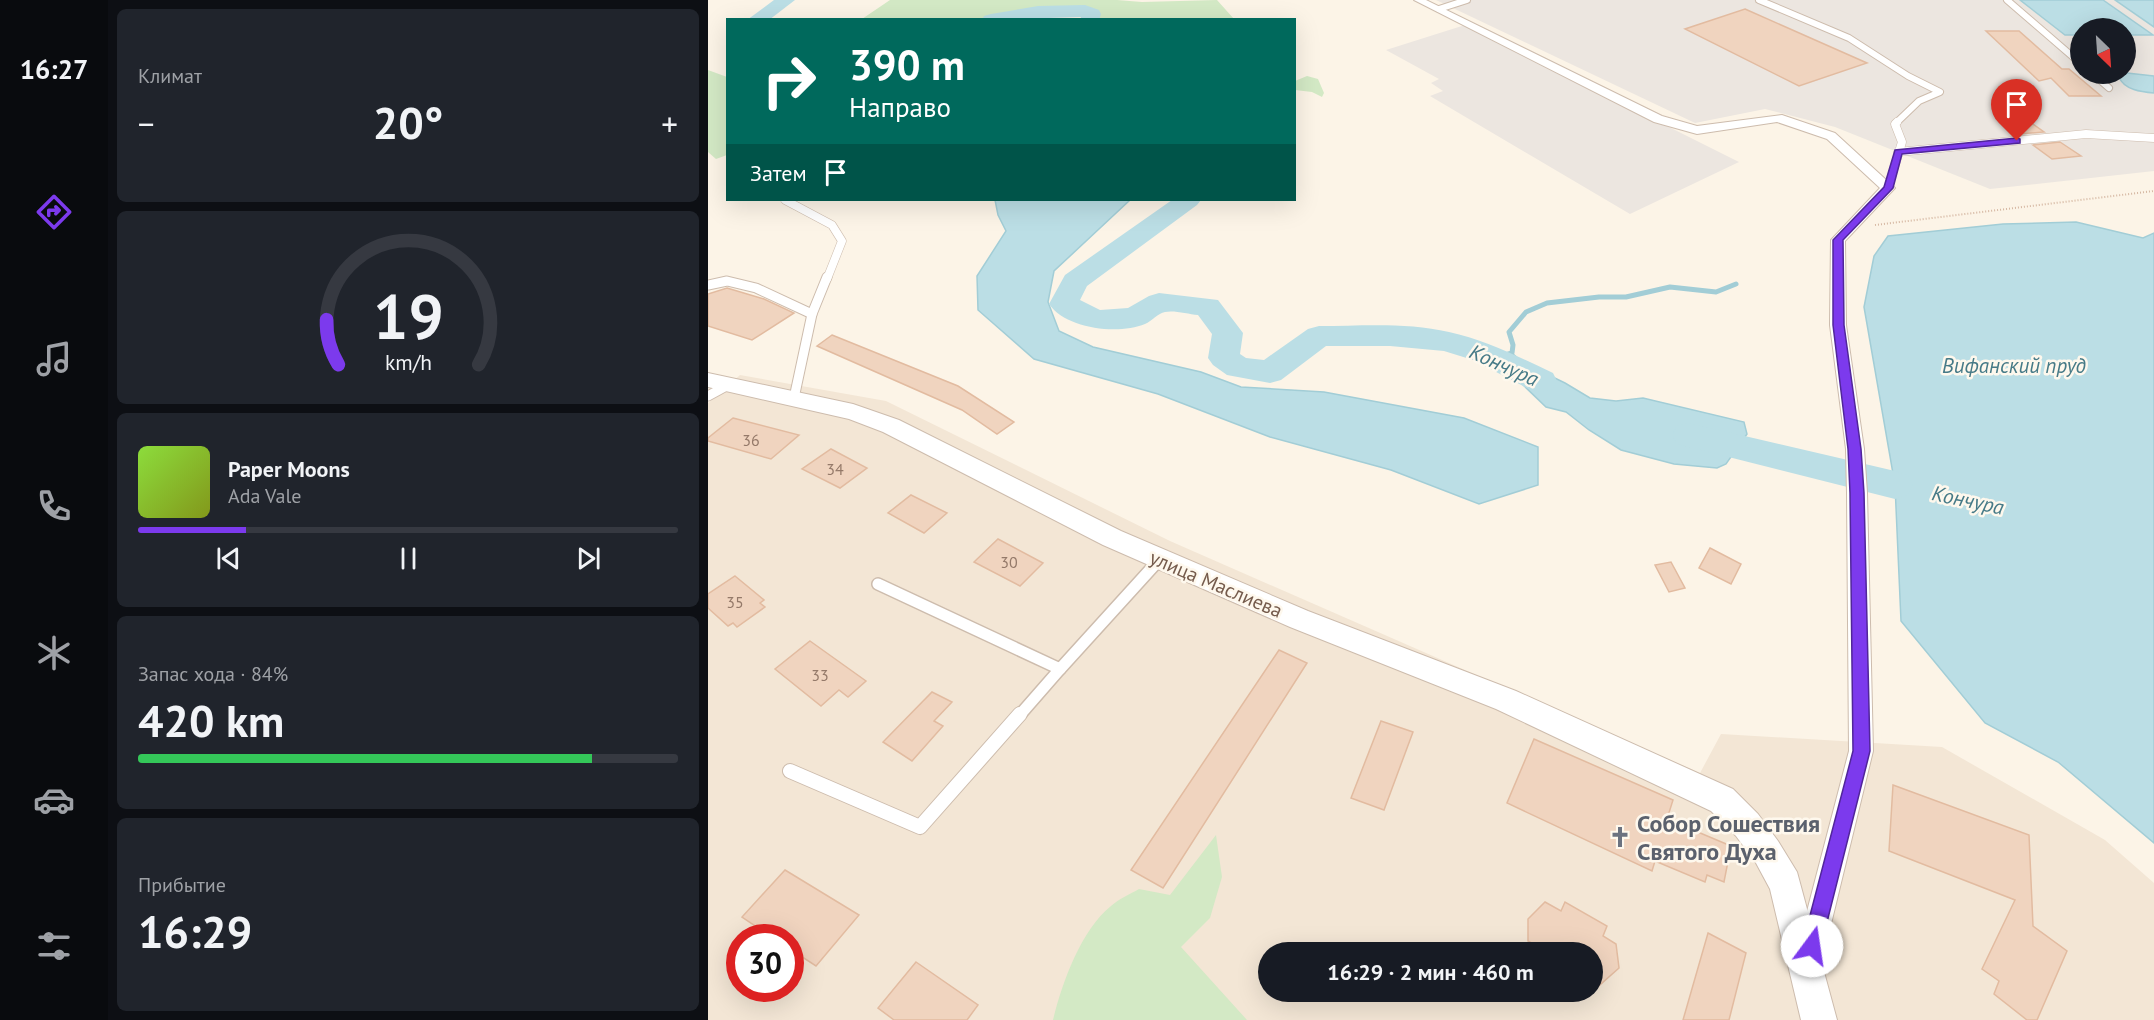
<!DOCTYPE html>
<html lang="ru">
<meta charset="utf-8">
<style>
body{margin:0;font-family:"PT Sans",sans-serif;background:#20242c;color:#f1f3f6;height:100vh;display:flex;flex-direction:column;font-size:22px;white-space:nowrap}
*{box-sizing:border-box;margin:0}
p{font-size:20px;color:#9ea1a6}
.icon{flex:none;width:33px;height:33px;fill:none;stroke:currentColor;stroke-width:2;stroke-linecap:round;stroke-linejoin:round}
.map{position:relative;flex:1;overflow:hidden}
.side{display:flex;flex-direction:column;gap:9px;padding:9px;background:#0d0f14;width:600px}
.side>*{flex:none}
.banner{position:absolute;left:18px;top:18px;width:570px;height:183px;border-radius:0px;box-shadow:0 6px 24px #0002;background:#00695c;color:#fff;overflow:hidden}
.needle{width:39px;rotate:155deg}
.fabs{position:absolute;left:1362px;top:18px;display:grid;gap:12px}
.fabs a{display:grid;place-items:center;width:66px;height:66px;border-radius:50%;background:#171b24;box-shadow:0 6px 24px #0002;font-size:30px}
.speed{position:absolute;left:18px;top:924px;display:flex;gap:12px;font-size:30px;font-weight:700;text-align:center}
.speed>*{display:grid;place-content:center;width:78px;height:78px;border-radius:50%;background:#171b24;box-shadow:0 6px 24px #0002;line-height:1}
.speed .limit{border:9px solid #d22;background:#fff;color:#111}
.pin{position:absolute;display:grid;place-items:center;width:51px;height:51px;color:#fff;margin:-62px -26px;border-radius:50% 50% 50% 0;rotate:-45deg;box-shadow:0 0 6px #0007}
.pin .icon{rotate:45deg}
.me{position:absolute;width:66px;margin:-33px;rotate:14deg;stroke-linejoin:round;filter:drop-shadow(0 0 4px #0008)}
.turn{display:flex;align-items:center;gap:21px;height:126px;padding:0 24px;font-size:27px}
.turn .icon{width:78px;height:78px;stroke-width:2.5}
.turn b{display:block;font-size:42px;line-height:51px}
.then{display:flex;align-items:center;height:57px;padding:0 24px;background:#0003;gap:12px;font-size:22px}
.big{font-size:45px;font-weight:600;line-height:1.1}
.side .tile{flex:1;display:flex;flex-direction:column;justify-content:center;gap:9px;min-width:0;padding:0 21px;border-radius:9px;background:#20242c}
.side .dial{align-items:center;gap:0}
.dial svg{height:156px;overflow:visible;fill:none;stroke:#363941;stroke-width:7;stroke-linecap:round;text-anchor:middle}
.dial text{fill:#f1f3f6;stroke:none}
.song{display:flex;align-items:center;gap:18px}
.cover{width:72px;height:72px;border-radius:9px;background:linear-gradient(135deg,hsl(90 70% 55%),hsl(70 70% 35%))}
.played{height:6px;border-radius:3px;background:linear-gradient(90deg,#7c3aed 20%,#363941 20%)}
.keys{display:flex;justify-content:space-around;direction:ltr}
.heat{display:flex;justify-content:space-between;align-items:center;font-size:33px;direction:ltr}
.charge{height:9px;border-radius:4px;background:linear-gradient(90deg,#34c759 84%,#363941 0)}
.trip{position:absolute;left:550px;top:942px;width:345px;height:60px;border-radius:30px;background:#171b24;box-shadow:0 6px 24px #0002;font-weight:600;line-height:60px;text-align:center}
main{display:flex;flex:1;min-height:0}
.tabs{display:flex;flex-direction:column;width:108px;justify-content:space-around;align-items:center;background:#090b0e;color:#9ea1a6}
.tabs .icon{width:42px;height:42px}
.tabs .selected{color:#7c3aed}
.tabs b{font-size:27px;color:#f1f3f6}
.map>svg:first-child{display:block}
.residential{fill:#f3e6d5;fill-rule:evenodd}
.industrial{fill:#ece6e0;fill-rule:evenodd}
.green{fill:#d3e9c5}
.water{fill:#bbdee5;stroke:#a2cdd6;stroke-width:1.5}
.lines{fill:none;stroke-linecap:round;stroke-linejoin:round}
.stream{stroke:#a2cdd6;stroke-width:5}
.river{fill:#bbdee5;fill-rule:evenodd}
.building{fill:#f0d4bf;stroke:#e2bba0;stroke-width:1.5}
.service-far4-casing{stroke:#cdbcad;stroke-width:8}
.service-far3-casing{stroke:#cdbcad;stroke-width:9}
.service-far2-casing{stroke:#cdbcad;stroke-width:11}
.service-far1-casing{stroke:#cdbcad;stroke-width:14}
.service-casing{stroke:#cdbcad;stroke-width:16}
.minor-casing{stroke:#cdbcad;stroke-width:2}
.tertiary-casing{stroke:#cdbcad;stroke-width:2}
.path{stroke:#d5b7a2;stroke-width:2;stroke-dasharray:1 2;stroke-linecap:butt}
.service-far4{stroke:#fff;stroke-width:6}
.service-far3{stroke:#fff;stroke-width:8}
.service-far2{stroke:#fff;stroke-width:9}
.service-far1{stroke:#fff;stroke-width:11}
.service{stroke:#fff;stroke-width:14}
.minor{fill:#fff;fill-rule:evenodd}
.tertiary{fill:#fff;fill-rule:evenodd}
.route{fill:#7c3aed;stroke:#51269a;stroke-width:1.5}
.labels{text-anchor:middle;dominant-baseline:central;stroke-width:5;stroke-linejoin:round;paint-order:stroke}
.number-label{font-size:16px;fill:#947969}
.street-label{font-size:20px;fill:#755b4c;stroke:#fef8ed}
.water-label{font-size:21px;font-style:italic;fill:#467a87;stroke:#fef8ed}
.near-worship-label{font-size:24px;font-weight:bold;fill:#5b616d;stroke:#fef8ed;text-anchor:start}
</style>
<main>
<nav class="tabs">
<b>16:27</b>
<svg class="icon selected" aria-label="directions" viewBox="0 0 24 24"><path d="M12 3l9 9-9 9-9-9zM9 14v-3h6M13 9l2 2-2 2"/></svg>
<svg class="icon" aria-label="music" viewBox="0 0 24 24"><path d="M9 18V5l10-2v13"/><circle cx="6" cy="18" r="3"/><circle cx="16" cy="16" r="3"/></svg>
<svg class="icon" aria-label="phone" viewBox="0 0 24 24"><path d="M5 4h4l2 5-3 2q2 4 5 5l2-3 5 2v4C11 20 4 13 5 4z"/></svg>
<svg class="icon" aria-label="climate" viewBox="0 0 24 24"><path d="M12 3v18M4 7l16 10M4 17L20 7"/></svg>
<svg class="icon" aria-label="car" viewBox="0 0 24 24"><path d="M5 17H2v-5l4-1 3-4h7l3 4 3 1v5h-3M9 17h6M6 11h13"/><circle cx="7" cy="17" r="2"/><circle cx="17" cy="17" r="2"/></svg>
<svg class="icon" aria-label="filters" viewBox="0 0 24 24"><path d="M4 7h16M4 17h16"/><circle cx="9" cy="7" r="2"/><circle cx="15" cy="17" r="2"/></svg>
</nav>
<section class="side">
<div class="tile"><p>Климат</p>
<div class="heat"><a>−</a><b class="big">20°</b><a>+</a></div>
</div>
<div class="tile dial"><svg viewBox="0 0 100 80">
<path d="M14 69A42 42 0 1 1 86 69"/>
<path d="M14 69A42 42 0 0 1 8 46" stroke="#7c3aed"/>
<text x="50" y="56" font-size="32" font-weight="700">19</text>
<text x="50" y="72" font-size="11">km/h</text>
</svg></div>
<div class="tile">
<div class="song"><i class="cover"></i><div><b>Paper Moons</b><p>Ada Vale</p></div></div>
<div class="played"></div>
<div class="keys"><svg class="icon" aria-label="previous" viewBox="0 0 24 24"><path d="M18 5L8 12l10 7zM5 5v14"/></svg><svg class="icon" aria-label="pause" viewBox="0 0 24 24"><path d="M8 5v14M16 5v14"/></svg><svg class="icon" aria-label="next" viewBox="0 0 24 24"><path d="M6 5l10 7-10 7zM19 5v14"/></svg></div>
</div>
<div class="tile"><p>Запас хода · 84%</p><b class="big">420 km</b><div class="charge"></div></div>
<div class="tile"><p>Прибытие</p><b class="big">16:29</b></div>
</section>
<div class="map">
<svg width="1446" height="1020" viewBox="0 0 1446 1020">
<rect width="100%" height="100%" fill="#fcf4e7"/>
<!-- residential -->
<path class="residential" d="M32 375 178 401 462 541 992 773 1013 734 1234 747 1397 840 1446 883V1020H0V403ZM32 938H82V988H32ZM561 952H885V992H561Z"/>
<!-- industrial -->
<g class="industrial">
<path d="M728 0H1446V171L1282 189 1127 127 1057 109 987 123ZM1372 28H1418V74H1372Z"/>
<polygon points="757,25 1031,162 922,214 722,96 735,91 723,83 731,79 678,50"/>
</g>
<!-- green -->
<g class="green">
<polygon points="182,0 409,0 434,2 509,0 526,19 416,20 351,15 297,20 154,19"/>
<polygon points="0,70 19,77 19,155 8,159 0,152"/>
<polygon points="599,76 610,79 616,93 614,97 604,92 587,90 587,81"/>
<path d="M508 835 514 877 502 918 473 947 539 1020H345C354 983 373 930 403 906 411 899 422 894 431 889L462 895Z"/>
</g>
<!-- water -->
<g class="water">
<polygon points="1312,0 1395,0 1445,35 1418,35 1418,28 1372,28 1372,35 1357,35"/>
<polygon points="1407,0 1446,0 1446,27"/>
<path d="M1419 73 1446 76V93C1434 92 1416 90 1411 77Z"/>
<polygon points="287,200 422,200 346,271 340,302 351,331 385,347 493,372 533,387 616,392 756,418 830,447 830,485 771,504 683,470 562,437 450,394 326,359 270,310 269,276 298,231 290,215"/>
<polygon points="1368,222 1435,238 1446,233 1446,843 1350,762 1277,723 1193,621 1187,485 1156,307 1166,256 1180,236 1295,224"/>
<polygon points="804,353 814,362 857,383 882,398 908,401 935,398 1036,422 1039,434 1018,464 1009,468 966,464 913,450 881,430 858,412 838,407 787,358"/>
</g>
<g class="lines">
<!-- stream -->
<polyline class="stream" points="787,358 804,353 805,345 801,332 818,312 839,303 891,297 918,297 962,287 1008,292 1028,284"/>
<!-- river -->
<g class="river">
<polygon points="66,0 87,0 61,20 39,20"/>
<polygon points="377,5 391,10 393,14 391,20 372,20 373,17 274,20 276,16 283,14 330,6"/>
<path d="M464 200H493L489 205 379 286 372 300 392 310 420 308 441 296 451 293 510 300 535 333 532 354 538 358 556 360 600 329 611 326C653 326 699 322 741 332 778 340 811 357 845 373L849 381 845 389 833 392 821 389 765 360 736 351 682 346H618L573 380 562 383 519 375 505 365 500 358 504 334 490 315C480 314 466 310 457 312 450 313 444 321 437 324 410 335 358 329 341 304L357 275Z"/>
<polygon points="981,423 1187,471 1200,475 1205,485 1200,495 1187,499 969,444 964,435 969,426"/>
</g>
</g>
<!-- building -->
<g class="building">
<polygon points="1037,9 1159,63 1091,86 977,29"/>
<polygon points="1278,31 1311,31 1354,69 1361,69 1393,96 1361,96 1343,78 1331,81"/>
<polygon points="1322,122 1336,132 1311,134 1298,125"/>
<polygon points="1352,142 1373,156 1344,159 1325,145"/>
<polygon points="19,288 56,299 86,313 44,340 0,326 0,294"/>
<polygon points="124,335 250,386 306,422 289,434 254,410 109,346"/>
<polygon points="25,418 91,435 63,459 0,441 0,438"/>
<polygon points="123,449 159,468 132,488 94,469"/>
<polygon points="203,495 239,513 216,533 180,513"/>
<polygon points="290,539 335,563 312,586 266,562"/>
<polygon points="1002,548 1033,564 1023,584 991,568"/>
<polygon points="963,562 977,588 961,592 947,565"/>
<polygon points="27,576 56,600 52,603 57,607 29,627 25,623 20,626 0,608 0,594"/>
<polygon points="102,641 158,681 140,697 131,690 113,706 67,669"/>
<polygon points="571,650 599,663 455,888 423,870"/>
<polygon points="224,692 244,702 226,721 235,726 204,761 175,742"/>
<polygon points="673,721 705,732 676,810 643,798"/>
<polygon points="826,739 965,800 959,819 1023,846 1016,882 999,875 997,882 947,861 944,871 799,803"/>
<polygon points="1185,785 1321,835 1325,926 1359,951 1329,1020 1319,1020 1286,994 1291,981 1274,969 1307,900 1181,851"/>
<polygon points="77,870 151,915 108,966 82,949 82,938 65,938 34,917"/>
<polygon points="837,902 853,911 857,902 899,926 895,936 908,944 911,968 885,991 885,952 839,952 820,941 820,919"/>
<polygon points="1000,933 1038,953 1021,1020 975,1020"/>
<polygon points="208,962 270,1005 259,1020 186,1020 170,1008"/>
</g>
<g class="lines">
<defs>
<g id="service-far4">
<polyline points="1051,0 1141,38 1200,76 1232,92 1211,101 1187,124"/>
<polyline points="1299,0 1372,63"/>
<polyline points="731,9 759,0"/>
<polyline points="1385,74 1401,88"/>
</g>
<g id="service-far3">
<polyline points="1190,152 1378,134 1446,138"/>
<polyline points="1180,188 1194,142 1187,124 1189,122"/>
<polyline points="77,200 124,225 134,241 119,279"/>
</g>
<g id="service-far2">
<polyline points="0,285 19,281 48,288 104,314 119,277"/>
<polyline points="0,396 22,384"/>
<polyline points="86,398 104,314"/>
</g>
<g id="service-far1">
<polyline points="170,584 352,669 451,560"/>
<polyline points="311,716 352,669"/>
</g>
<polyline id="service" points="82,771 212,827 312,714"/>
<polygon id="minor" points="706,0 718,0 954,116 989,126 1074,115 1127,133 1187,188 1137,241 1138,325 1156,449 1159,493 1165,751 1114,961 1110,971 1100,975 1090,971 1086,961 1141,751 1139,493 1138,449 1122,325 1123,240 1172,188 1119,139 1069,122 989,134 946,122"/>
<polygon id="tertiary" points="0,373 145,404 191,420 413,531 600,611 808,691 1025,789 1050,814 1070,841 1089,872 1129,1020 1093,1020 1062,889 1048,863 1028,836 1003,811 788,709 582,627 395,545 175,432 141,419 0,387"/>
</defs>
<!-- service-far4 casing -->
<use href="#service-far4" class="service-far4-casing"/>
<!-- service-far3 casing -->
<use href="#service-far3" class="service-far3-casing"/>
<!-- service-far2 casing -->
<use href="#service-far2" class="service-far2-casing"/>
<!-- service-far1 casing -->
<use href="#service-far1" class="service-far1-casing"/>
<!-- service casing -->
<use href="#service" class="service-casing"/>
<!-- minor casing -->
<use href="#minor" class="minor-casing"/>
<!-- tertiary casing -->
<use href="#tertiary" class="tertiary-casing"/>
<!-- path -->
<polyline class="path" points="1167,225 1446,191"/>
<!-- service-far4 -->
<use href="#service-far4" class="service-far4"/>
<!-- service-far3 -->
<use href="#service-far3" class="service-far3"/>
<!-- service-far2 -->
<use href="#service-far2" class="service-far2"/>
<!-- service-far1 -->
<use href="#service-far1" class="service-far1"/>
<!-- service -->
<use href="#service" class="service"/>
<!-- minor -->
<use href="#minor" class="minor"/>
<!-- tertiary -->
<use href="#tertiary" class="tertiary"/>
</g>
<!-- route -->
<polygon class="route" points="1309,138 1312,139 1312,143 1194,154 1185,188 1135,240 1136,325 1153,449 1156,493 1162,751 1113,946 1110,953 1104,956 1097,953 1094,946 1145,751 1142,493 1140,449 1125,325 1125,240 1176,187 1187,150"/>
<!-- icons -->
<defs>
<symbol id="church-bare" viewBox="-9 -9 18 18"><path d="M-1.2-6h2.4v3.5h3.3v2.4h-3.3V6h-2.4V-.1h-3.3v-2.4h3.3Z" fill="#6b7280" stroke="#fef8ed" stroke-width="2.5" paint-order="stroke"/></symbol>
</defs>
<g fill-rule="evenodd">
<use href="#church-bare" x="897" y="822" width="30" height="30"/>
</g>
<g class="labels">
<!-- number labels -->
<g class="number-label">
<text x="43" y="440">36</text>
<text x="127" y="469">34</text>
<text x="301" y="562">30</text>
<text x="27" y="602">35</text>
<text x="112" y="675">33</text>
</g>
<!-- street labels -->
<g class="street-label">
<text transform="translate(508 584) rotate(23)">улица Маслиева</text>
</g>
<!-- water labels -->
<g class="water-label">
<text transform="translate(796 365) rotate(24)">Кончура</text>
<text x="1306" y="365">Вифанский пруд</text>
<text transform="translate(1260 500) rotate(12)">Кончура</text>
</g>
<!-- near-worship labels -->
<g class="near-worship-label">
<text x="929" y="823">Собор Сошествия<tspan x="929" dy="28">Святого Духа</tspan></text>
</g>
</g>
</svg>
<div class="fabs">
<a><svg class="needle" viewBox="-14 -14 28 28"><path d="M0-13l5 13h-10z" fill="#e53935"/><path d="M0 13l5-13h-10z" fill="#9ea1a6"/></svg></a>
</div>
<div class="speed"><div class="limit">30</div></div>
<div class="pin" style="left:1309px;top:141px;background:#d93025"><svg class="icon" aria-label="arrive" viewBox="0 0 24 24"><path d="M6 21V4h12l-3 4 3 4H6"/></svg></div>
<svg class="me" style="left:1104px;top:946px" viewBox="-20 -20 40 40"><circle r="19" fill="#fff"/><path d="M0-13L10 11 0 6-10 11z" fill="#7c3aed"/></svg>
<div class="trip">16:29 · 2 мин · 460 m</div>
<div class="banner">
<div class="turn"><svg class="icon" aria-label="right" viewBox="0 0 24 24"><path d="M7 20v-9h11M14 6l5 5-5 5"/></svg><div><b>390 m</b>Направо</div></div>
<div class="then">Затем<svg class="icon" aria-label="arrive" viewBox="0 0 24 24"><path d="M6 21V4h12l-3 4 3 4H6"/></svg></div>
</div>
</div>
</main>
